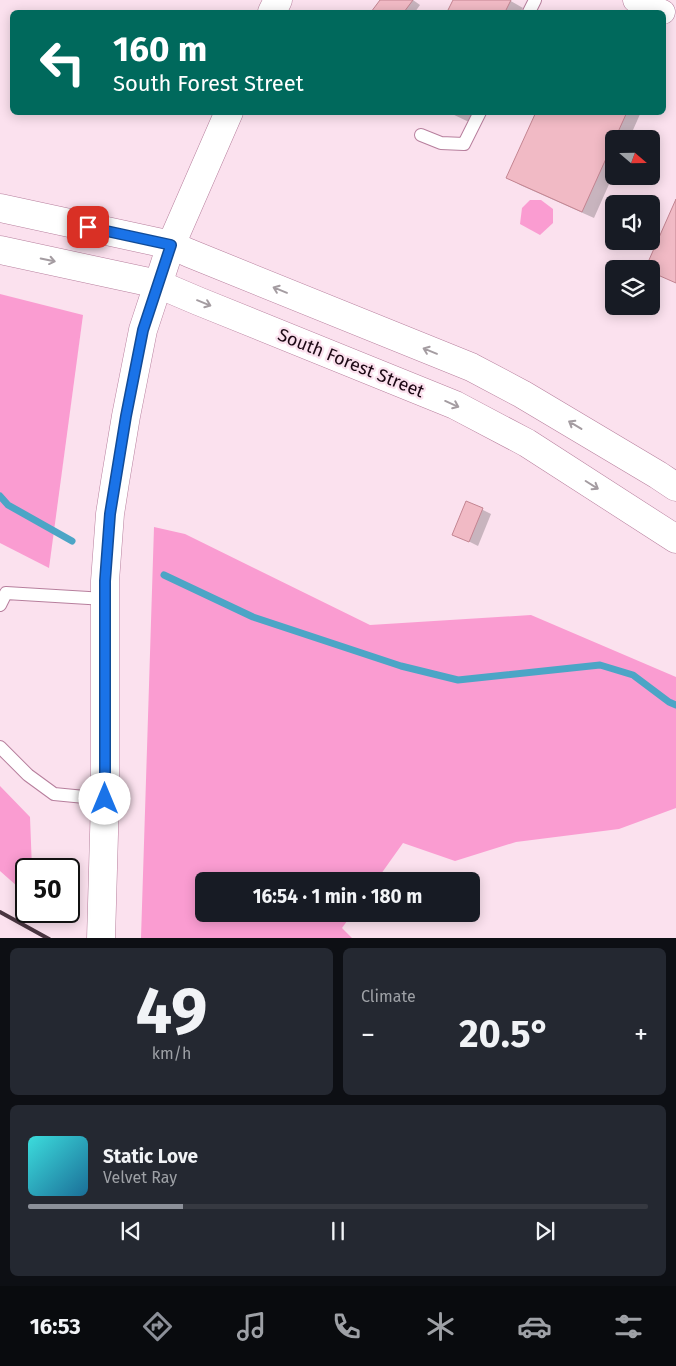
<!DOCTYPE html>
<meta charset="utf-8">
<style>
body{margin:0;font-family:"Fira Sans",sans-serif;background:#242831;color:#f1f3f6;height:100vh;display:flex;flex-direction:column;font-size:19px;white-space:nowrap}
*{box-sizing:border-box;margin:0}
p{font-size:16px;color:#9ea1a6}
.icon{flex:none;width:28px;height:28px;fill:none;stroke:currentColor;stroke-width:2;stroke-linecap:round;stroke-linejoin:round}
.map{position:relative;height:938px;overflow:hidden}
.panel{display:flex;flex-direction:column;gap:10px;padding:10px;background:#0d0f14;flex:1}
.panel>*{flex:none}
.guide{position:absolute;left:10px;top:10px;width:656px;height:105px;border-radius:8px;box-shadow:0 2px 12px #0003;background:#00695c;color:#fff;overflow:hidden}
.needle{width:32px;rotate:110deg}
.tools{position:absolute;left:605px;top:130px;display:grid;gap:10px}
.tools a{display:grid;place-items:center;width:55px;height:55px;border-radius:8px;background:#171b24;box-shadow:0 2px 12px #0003;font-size:25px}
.speed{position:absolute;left:15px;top:858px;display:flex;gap:10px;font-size:25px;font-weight:700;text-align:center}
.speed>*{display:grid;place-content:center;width:65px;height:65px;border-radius:50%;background:#171b24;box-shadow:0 2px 12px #0003;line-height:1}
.speed .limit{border:2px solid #111;border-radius:8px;background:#fff;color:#111}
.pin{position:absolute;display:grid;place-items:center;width:42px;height:42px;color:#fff;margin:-21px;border-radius:10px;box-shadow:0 2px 8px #0006}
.me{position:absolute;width:55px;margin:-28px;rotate:0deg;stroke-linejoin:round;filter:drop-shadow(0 0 4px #0008)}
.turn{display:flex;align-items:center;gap:18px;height:105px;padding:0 20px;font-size:22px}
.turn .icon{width:65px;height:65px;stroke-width:2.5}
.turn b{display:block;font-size:35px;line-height:42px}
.big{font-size:38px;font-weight:700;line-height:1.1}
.panel .card{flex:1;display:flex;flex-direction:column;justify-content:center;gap:8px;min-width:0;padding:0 18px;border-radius:8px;background:#242831}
.panel .dial{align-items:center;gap:0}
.dial b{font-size:65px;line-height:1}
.song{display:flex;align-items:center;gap:15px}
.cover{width:60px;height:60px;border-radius:8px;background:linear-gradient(135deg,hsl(180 70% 55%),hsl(200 70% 35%))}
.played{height:5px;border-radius:2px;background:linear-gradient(90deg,#8c9099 25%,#363941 25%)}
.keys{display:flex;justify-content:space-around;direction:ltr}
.heat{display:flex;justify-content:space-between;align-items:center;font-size:28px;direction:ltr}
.panel .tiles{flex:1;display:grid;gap:10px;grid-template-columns:1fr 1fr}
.card:last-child{grid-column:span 2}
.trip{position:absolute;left:195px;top:872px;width:285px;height:50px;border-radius:8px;background:#171b24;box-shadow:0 2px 12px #0003;font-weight:700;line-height:50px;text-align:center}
.menu{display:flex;height:80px;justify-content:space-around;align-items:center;background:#090b0e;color:#9ea1a6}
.menu .icon{width:35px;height:35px}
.menu .active{color:#8c9099}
.menu b{font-size:22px;color:#f1f3f6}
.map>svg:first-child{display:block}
.green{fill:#fa9cd1}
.shadow{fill:#0003}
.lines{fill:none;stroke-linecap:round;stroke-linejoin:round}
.stream{stroke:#4ca5c6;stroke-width:7}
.building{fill:#f1bac5;stroke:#c38491}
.lane-casing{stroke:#b77f9d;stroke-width:14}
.street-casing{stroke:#b77f9d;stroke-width:25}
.secondary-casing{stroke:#b77f9d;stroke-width:29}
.lane{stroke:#fff;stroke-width:12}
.street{stroke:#fff;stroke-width:24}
.secondary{stroke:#fff;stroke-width:28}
.rail{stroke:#4a3541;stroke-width:4}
.oneway{stroke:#a49ca1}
.route-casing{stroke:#114b97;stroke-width:12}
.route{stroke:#1a73e8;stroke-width:9}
.labels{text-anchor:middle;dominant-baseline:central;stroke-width:4.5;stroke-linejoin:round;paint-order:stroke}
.street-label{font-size:18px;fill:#1c0814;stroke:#fbe1ee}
</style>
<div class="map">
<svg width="676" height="939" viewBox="0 0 676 939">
<rect width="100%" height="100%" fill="#fbe1ee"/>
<!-- green -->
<g class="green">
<polygon points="530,200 541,200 553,209 553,223 540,235 520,224 522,208"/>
<polygon points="0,294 83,315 49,568 0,543"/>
<polygon points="154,527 185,534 370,625 531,615 676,677 676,808 619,829 516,842 455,861 403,843 376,881 204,881 204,914 352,914 342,928 352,938 141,938"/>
<polygon points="0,786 30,817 32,869 26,869 26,894 0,871"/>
</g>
<!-- shadow -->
<g class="shadow">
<polygon points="381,0 413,0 420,5 415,12 373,12"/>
<polygon points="454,0 509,0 523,8 520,12 449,12"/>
<polygon points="448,112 474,112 469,122"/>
<polygon points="537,112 641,112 629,139 614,139 614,173 594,218 520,185 508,178"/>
<polygon points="467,502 491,514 478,546 454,534"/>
</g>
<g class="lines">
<!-- stream -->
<g class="stream">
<polyline points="0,496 8,505 72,541"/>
<polyline points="164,575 253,617 401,666 458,680 600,665 633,675 669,702 676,705"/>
</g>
</g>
<!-- building -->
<g class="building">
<polygon points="380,0 413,0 404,12 371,12"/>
<polygon points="453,0 511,0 505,12 447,12"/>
<polygon points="536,112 627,112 582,212 506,178"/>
<polygon points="676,199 676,283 651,272 651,269 645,269"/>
<polygon points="466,501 483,508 469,542 452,535"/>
</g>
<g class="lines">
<defs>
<g id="lane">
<polyline points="529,12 535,0"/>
<polyline points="421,135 441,143 464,144 480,112"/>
<polyline points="0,605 6,593 105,599"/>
<polyline points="0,747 28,775 54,794 105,799"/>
</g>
<polyline id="street" points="635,0 663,12"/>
<g id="secondary">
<polyline points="272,12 278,0"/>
<polyline points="0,208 171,245 189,253 471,367 522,394 658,475 676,487"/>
<polyline points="0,250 158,284 198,301 455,405 527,443 676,539"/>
<polyline points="101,939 105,799 105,581 110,514 115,482 126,416 143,330 171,245 229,112"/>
</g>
</defs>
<!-- lane casing -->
<use href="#lane" class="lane-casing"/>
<!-- street casing -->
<use href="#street" class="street-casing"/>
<!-- secondary casing -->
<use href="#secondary" class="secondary-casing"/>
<!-- lane -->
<use href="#lane" class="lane"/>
<!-- street -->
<use href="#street" class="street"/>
<!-- secondary -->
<use href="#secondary" class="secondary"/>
<!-- rail -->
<polyline class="rail" points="0,912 49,939"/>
</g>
<!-- one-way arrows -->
<defs><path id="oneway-shaft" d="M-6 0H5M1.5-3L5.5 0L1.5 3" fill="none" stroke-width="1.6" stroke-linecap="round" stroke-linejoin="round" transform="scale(1.25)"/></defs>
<g class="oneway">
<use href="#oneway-shaft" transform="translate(48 260) rotate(12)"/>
<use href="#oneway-shaft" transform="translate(280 290) rotate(-158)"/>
<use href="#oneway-shaft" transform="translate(204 303) rotate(22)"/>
<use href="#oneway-shaft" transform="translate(430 351) rotate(-158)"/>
<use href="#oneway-shaft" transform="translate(452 404) rotate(24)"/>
<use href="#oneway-shaft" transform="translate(575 425) rotate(-149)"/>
<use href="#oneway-shaft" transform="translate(592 485) rotate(32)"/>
</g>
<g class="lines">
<defs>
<polyline id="route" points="88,227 171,245 143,330 126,416 110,514 105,581 105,799"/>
</defs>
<!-- route casing -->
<use href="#route" class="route-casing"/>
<!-- route -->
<use href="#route" class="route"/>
</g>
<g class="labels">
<!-- street labels -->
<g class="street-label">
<text transform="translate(351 363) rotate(22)">South Forest Street</text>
</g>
</g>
</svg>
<div class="tools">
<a><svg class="needle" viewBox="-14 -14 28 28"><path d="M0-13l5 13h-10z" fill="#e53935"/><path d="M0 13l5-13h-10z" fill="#9ea1a6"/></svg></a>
<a><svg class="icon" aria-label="sound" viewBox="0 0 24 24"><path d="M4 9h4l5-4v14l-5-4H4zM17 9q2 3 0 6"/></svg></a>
<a><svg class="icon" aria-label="layers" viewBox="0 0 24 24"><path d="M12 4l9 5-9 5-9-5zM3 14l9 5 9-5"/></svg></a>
</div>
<div class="speed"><div class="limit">50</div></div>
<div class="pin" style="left:88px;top:227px;background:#d93025"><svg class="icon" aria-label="arrive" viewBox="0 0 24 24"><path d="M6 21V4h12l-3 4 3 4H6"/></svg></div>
<svg class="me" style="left:105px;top:799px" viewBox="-20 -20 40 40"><circle r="19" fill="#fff"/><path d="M0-13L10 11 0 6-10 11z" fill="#1a73e8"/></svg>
<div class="trip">16:54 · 1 min · 180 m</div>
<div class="guide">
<div class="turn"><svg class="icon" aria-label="left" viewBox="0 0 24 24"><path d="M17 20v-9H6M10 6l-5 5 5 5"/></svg><div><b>160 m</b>South Forest Street</div></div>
</div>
</div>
<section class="panel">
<div class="tiles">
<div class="card dial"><b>49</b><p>km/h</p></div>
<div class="card"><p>Climate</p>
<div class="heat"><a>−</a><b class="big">20.5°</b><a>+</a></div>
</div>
<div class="card">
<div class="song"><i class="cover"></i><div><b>Static Love</b><p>Velvet Ray</p></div></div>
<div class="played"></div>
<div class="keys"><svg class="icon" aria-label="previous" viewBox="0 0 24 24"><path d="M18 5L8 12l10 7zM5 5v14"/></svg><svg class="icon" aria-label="pause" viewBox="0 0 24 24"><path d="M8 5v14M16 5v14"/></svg><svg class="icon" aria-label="next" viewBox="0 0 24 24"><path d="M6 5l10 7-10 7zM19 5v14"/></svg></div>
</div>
</div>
</section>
<nav class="menu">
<b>16:53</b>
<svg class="icon active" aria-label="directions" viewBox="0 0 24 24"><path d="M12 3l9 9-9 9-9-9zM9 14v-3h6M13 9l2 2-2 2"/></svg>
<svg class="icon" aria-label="music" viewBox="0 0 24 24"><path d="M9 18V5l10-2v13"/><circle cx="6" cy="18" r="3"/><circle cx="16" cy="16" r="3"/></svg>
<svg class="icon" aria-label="phone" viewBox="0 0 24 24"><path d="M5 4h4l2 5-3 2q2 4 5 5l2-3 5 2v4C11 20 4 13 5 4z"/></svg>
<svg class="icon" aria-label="climate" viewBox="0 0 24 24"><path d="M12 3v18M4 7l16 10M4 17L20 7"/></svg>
<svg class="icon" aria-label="car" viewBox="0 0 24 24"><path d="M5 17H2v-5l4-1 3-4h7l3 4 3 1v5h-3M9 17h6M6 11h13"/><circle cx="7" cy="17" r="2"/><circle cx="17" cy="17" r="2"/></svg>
<svg class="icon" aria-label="filters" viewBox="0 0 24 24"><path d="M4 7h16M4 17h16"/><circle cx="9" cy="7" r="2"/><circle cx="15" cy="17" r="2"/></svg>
</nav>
